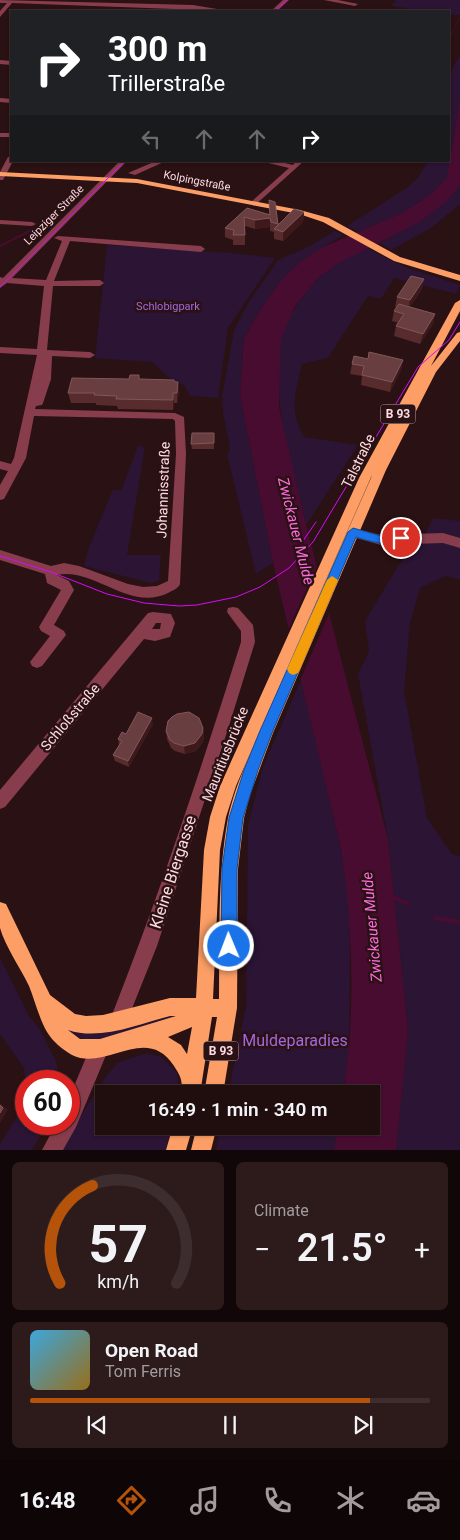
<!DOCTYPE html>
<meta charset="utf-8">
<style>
body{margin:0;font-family:Roboto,sans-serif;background:#2d1b1c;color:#f1f3f6;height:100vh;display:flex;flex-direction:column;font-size:19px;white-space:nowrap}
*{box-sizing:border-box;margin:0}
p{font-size:16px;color:#a29c9e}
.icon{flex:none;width:28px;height:28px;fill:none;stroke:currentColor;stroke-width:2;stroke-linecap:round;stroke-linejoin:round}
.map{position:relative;height:1150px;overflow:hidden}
.side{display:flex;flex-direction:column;gap:12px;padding:12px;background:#120708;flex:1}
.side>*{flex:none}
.hud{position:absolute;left:10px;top:10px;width:440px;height:152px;border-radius:0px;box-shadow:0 1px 4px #0004,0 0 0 1px #3d2d2e;background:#202124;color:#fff;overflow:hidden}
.speed{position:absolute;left:15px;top:1070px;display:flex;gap:10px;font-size:25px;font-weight:700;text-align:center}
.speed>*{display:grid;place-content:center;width:65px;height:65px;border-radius:50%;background:#200d0e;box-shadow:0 1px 4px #0004,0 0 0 1px #3d2d2e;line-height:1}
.speed .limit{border:8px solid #d22;background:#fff;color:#111}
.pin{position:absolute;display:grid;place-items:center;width:42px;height:42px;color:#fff;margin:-21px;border:2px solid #fff;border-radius:50%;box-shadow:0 1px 5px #0007}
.me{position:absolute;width:55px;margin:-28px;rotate:359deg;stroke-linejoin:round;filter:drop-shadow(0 0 4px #0008)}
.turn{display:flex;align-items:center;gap:18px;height:105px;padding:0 15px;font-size:22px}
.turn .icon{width:65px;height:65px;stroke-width:2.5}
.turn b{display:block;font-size:35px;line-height:42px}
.lanes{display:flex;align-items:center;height:48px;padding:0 15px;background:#0003;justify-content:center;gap:25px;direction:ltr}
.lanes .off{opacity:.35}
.big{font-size:38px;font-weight:600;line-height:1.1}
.side .tile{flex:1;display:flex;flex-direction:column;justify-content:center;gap:8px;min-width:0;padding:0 18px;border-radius:8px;background:#2d1b1c}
.side .dial{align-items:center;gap:0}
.dial svg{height:130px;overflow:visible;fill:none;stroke:#3d2d2e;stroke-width:7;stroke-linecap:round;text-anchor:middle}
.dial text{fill:#f1f3f6;stroke:none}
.song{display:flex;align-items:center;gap:15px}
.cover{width:60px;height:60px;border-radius:8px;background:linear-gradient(135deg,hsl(200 70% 55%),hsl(40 70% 35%))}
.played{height:5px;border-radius:2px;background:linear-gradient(90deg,#b45309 85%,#3d2d2e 85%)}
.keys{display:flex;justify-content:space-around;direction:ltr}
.heat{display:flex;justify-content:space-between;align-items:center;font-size:28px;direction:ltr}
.side .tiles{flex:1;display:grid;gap:12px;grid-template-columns:1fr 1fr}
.tile:last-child{grid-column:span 2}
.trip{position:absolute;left:95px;top:1085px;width:285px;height:50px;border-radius:0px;background:#200d0e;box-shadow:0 1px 4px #0004,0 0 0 1px #3d2d2e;font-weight:600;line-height:50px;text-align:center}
.dock{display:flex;height:80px;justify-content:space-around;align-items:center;background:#0d0506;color:#a29c9e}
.dock .icon{width:35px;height:35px}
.dock .current{color:#b45309}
.dock b{font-size:22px;color:#f1f3f6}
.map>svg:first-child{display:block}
.green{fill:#2b1434}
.water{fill:#490c31}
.pier{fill:#2a1113}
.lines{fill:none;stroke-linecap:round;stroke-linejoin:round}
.stream-far2{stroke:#490c31;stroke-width:1}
.stream-far1{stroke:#490c31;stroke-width:2}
.stream{stroke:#490c31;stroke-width:4}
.minor{fill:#883d4d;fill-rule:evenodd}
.major{fill:#fc9e65;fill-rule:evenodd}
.tram{stroke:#d70bfb;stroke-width:1}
.wall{fill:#582b2d}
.shaded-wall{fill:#3e191b}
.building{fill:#693e41;stroke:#81575a}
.route{fill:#1a73e8;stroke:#114b97}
.slow{fill:#f59e0b}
.labels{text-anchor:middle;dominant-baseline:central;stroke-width:5;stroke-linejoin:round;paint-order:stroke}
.far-street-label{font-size:11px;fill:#fedbe0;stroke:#2a1113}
.far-park-label{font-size:11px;fill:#a367df;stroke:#2a1113}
.shield{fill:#2a1113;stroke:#be9ea2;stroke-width:1}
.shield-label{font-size:12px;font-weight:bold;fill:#fedbe0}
.street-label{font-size:14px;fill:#fedbe0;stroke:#2a1113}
.water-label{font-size:15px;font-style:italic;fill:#fc6bdd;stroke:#2a1113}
.near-street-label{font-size:16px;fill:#fedbe0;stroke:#2a1113}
.near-park-label{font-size:16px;fill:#a367df;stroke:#2a1113}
</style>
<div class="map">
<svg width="460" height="1150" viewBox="0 0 460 1150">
<rect width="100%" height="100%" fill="#2a1113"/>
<!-- green -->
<g class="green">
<polygon points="396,0 460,0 460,15 449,15 449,11 425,11 391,6"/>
<path d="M460 57V100L447 178 430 195 402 213 359 232 347 226 405 189 418 178 428 161H449C449 138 442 71 460 57Z"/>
<path d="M460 185V204L431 228 391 250 379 243C410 227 437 213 460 185Z"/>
<polygon points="335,231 343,235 300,262 282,279 262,307 244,338 240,395 273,563 256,574 227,454 230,449 223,412 222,396 234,330 250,300 278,260 308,247"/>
<polygon points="107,245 232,253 275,258 228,328 218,398 190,396 184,385 168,377 152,362 95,358"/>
<path d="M367 248 402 266 460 285 456 294 394 278 381 299 368 296 328 358 302 364C295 394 289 409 304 437L358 445 306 525C293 465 270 402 281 340 285 320 303 293 318 279 331 265 350 257 367 248Z"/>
<polygon points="138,446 145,447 127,555 161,555 159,581 151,583 84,566 88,550 113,489 121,491"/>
<polygon points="433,518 460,521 460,580 446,576 420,588 410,623 404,691 427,818 451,853 460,857 460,1150 396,1150 408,1030 388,839 358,674 369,652 365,621 398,566 425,534"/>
<polygon points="301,680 341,849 348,894 350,942 349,1058 343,1094 228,1094 246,1007 248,825 263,767"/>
<polygon points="0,958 29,1016 39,1028 57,1063 58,1081 26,1081 26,1091 24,1068 0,1034"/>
<polygon points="172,1012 174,1021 106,1040 84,1040 66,1029"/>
<polygon points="146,1053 161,1057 177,1073 179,1094 104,1094 104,1126 171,1126 166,1150 61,1150 78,1120 105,1078 117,1063"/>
<polygon points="26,1102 26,1124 47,1124 32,1150 0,1150 0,1144"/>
<polygon points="221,1126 338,1126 334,1150 216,1150"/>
</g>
<!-- water -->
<path class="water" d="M460 100V185L447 201 418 223 337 264 318 278 295 306 281 339 280 357 279 407 306 525 388 839 408 1030 396 1150H334L338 1126H371V1094H343C356 1017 353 926 341 849L273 563 240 395 244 338 262 307 282 279 300 262 321 248 402 213 430 195 447 178Z"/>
<!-- pier -->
<polygon class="pier" points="319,562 331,609 299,683 287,632"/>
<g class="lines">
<!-- stream-far2 -->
<polyline class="stream-far2" points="449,38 460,17"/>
<!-- stream-far1 -->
<polyline class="stream-far1" points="0,246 43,224 65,209"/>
<!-- stream -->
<g class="stream">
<polyline points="391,896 408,904"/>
<polyline points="435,918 460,922"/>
</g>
<!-- minor -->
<g class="minor">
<polygon points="0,0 193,5 229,11 12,3 0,17 0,11 7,3 0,3"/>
<polygon points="283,0 289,0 277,11 271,11"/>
<polygon points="324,0 338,0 358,4 355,6"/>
<polygon points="0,60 11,61 11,65 0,64"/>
<polygon points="0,98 11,99 11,103 0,102"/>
<rect x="0" y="133" width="11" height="4"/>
<polygon points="8,157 11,157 11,161 13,161 3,180 0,180 0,172"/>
<path d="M120 161H127L12 278 46 280 62 241 54 238 58 236 201 246 205 249 201 252 70 241 54 281 100 280 104 283 100 286H53L47 350 90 352 95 355 90 358 52 356 51 379 43 403 42 405 36 406 35 409 175 413 184 417 186 454 180 584C178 589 173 590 168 593 129 612 94 567 57 575L69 581 74 590 54 625 64 631 66 635 42 666 37 668 32 666 30 662 50 636 41 631 39 627 61 590 47 583 45 574 0 560V550L51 566 64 563 79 566 128 584 143 587 157 586 168 581 176 454 175 421 173 419 34 416 26 458 4 499 0 500V485L8 471 0 469V461L11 464 14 458 37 355 0 353V347L37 349 44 286 7 283 0 288V277L3 278Z"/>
<polygon points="156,161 166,161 135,175 128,173"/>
<polygon points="260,161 276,161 293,165 296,161 304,161 254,206 250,204 251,202 289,168"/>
<polygon points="0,220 32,222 36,224 32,226 0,224"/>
<polygon points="353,528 381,535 443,533 460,538 460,548 443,543 381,545 349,536 347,533"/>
<path d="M233 607 238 608 253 625 255 642 228 729 157 946 125 1026 119 1029 113 1026 110 1020C159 896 201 769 241 642V631L227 612 228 608Z"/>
<path d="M153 612 171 614 175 623 170 637 155 641 144 639 5 807 0 809V790L148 613ZM156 623H161L160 629H152Z"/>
<polygon points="100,1039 107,1041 109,1048 76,1127 63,1150 42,1150 56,1124 69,1124 69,1098 93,1041"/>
</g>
<!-- major -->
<g class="major">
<polygon points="0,172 137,179 300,210 329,218 400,257 460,275 460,281 394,261 323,222 299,214 137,183 0,176"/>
<path d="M460 300V311L431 366 457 333 460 332V341L436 372 386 470 273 733 250 795 244 818 238 869 237 1008 223 1094H204L217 1017H212L200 1094H181C183 1081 181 1077 174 1066 146 1023 106 1072 72 1055 62 1049 53 1042 47 1032 39 1018 35 1001 29 986 21 969 5 946 0 928 0 920 0 910 0 902L6 904 50 995 75 1014 86 1016 103 1015 170 998H196L204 850 210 817 220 786 359 478 455 303ZM372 475 286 670 371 478ZM258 735C247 762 234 789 228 818 217 877 220 939 219 999H213L220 850 226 817 236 786ZM170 1016H176L100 1039H80L68 1030C100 1041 139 1024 170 1016ZM192 1027 187 1054 181 1045 168 1037Z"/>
<polygon points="173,1126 193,1126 186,1150 166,1150"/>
<polygon points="197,1126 217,1126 211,1150 191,1150"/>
</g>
<!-- tram -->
<g class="tram">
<polyline points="275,11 287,0"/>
<polyline points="0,287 125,161"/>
<polyline points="296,551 316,522"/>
<polyline points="0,556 51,572 107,594 144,603 179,606 197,605 236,597 260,587 289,568 313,542 418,367 449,340 460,322"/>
</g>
</g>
<!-- wall -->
<g class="wall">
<polygon points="269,200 275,202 278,225 304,212 303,222 283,241 274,239 274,232 270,231 270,227 255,229 245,226 245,245 233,245 233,240 225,237 225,228 247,208 269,214"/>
<polygon points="424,279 422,289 410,307 435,314 433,324 420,344 394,336 396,326 399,323 392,321 394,311 397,307 395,307 397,297"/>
<polygon points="368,359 403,360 401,370 390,392 361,385 362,376 350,374 352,364"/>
<polygon points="140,379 175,382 179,392 177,403 174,403 173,410 118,409 117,406 96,405 96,403 71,403 68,393"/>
<polygon points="214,433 214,449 192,449 191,444"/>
<polygon points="153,724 129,767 115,761 113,755 119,745 118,739 126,734"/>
<polygon points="203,728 204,736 203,742 196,751 185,754 175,751 171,748 167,739 166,731"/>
</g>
<!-- shaded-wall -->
<g class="shaded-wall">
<polygon points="304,212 303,222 283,241 283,232"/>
<polygon points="270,218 270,227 255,229 255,220"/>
<polygon points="424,279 422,289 408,310 410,300"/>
<polygon points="435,314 433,324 420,344 423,334"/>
<polygon points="403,360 401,370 390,392 392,382"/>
<polygon points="178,382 179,392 177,403 177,393"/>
<polygon points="173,393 174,403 173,410"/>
<polygon points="152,718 153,724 129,767 128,761"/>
<polygon points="203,728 204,736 203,742 196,751 185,754 184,746"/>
<polygon points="0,1103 8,1110 0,1123"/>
</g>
<!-- building -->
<g class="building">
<polygon points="269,200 275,202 278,224 271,222 270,218 255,220 244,217 245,235 233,235 234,230 225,228 247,208 270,215"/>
<polygon points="294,209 304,212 283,232 274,229"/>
<polygon points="411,276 424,279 410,300 397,297"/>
<polygon points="399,304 435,314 423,334 396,326 404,314 394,311"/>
<polygon points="369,352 403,360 392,382 362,375 364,366 352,364 354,356 368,359"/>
<polygon points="130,375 139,375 139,379 174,380 175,382 178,382 177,393 173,393 173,400 116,399 117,396 94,395 95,393 68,393 72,378 129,379"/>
<polygon points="192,433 214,433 214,443 191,444"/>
<polygon points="138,712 152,718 128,761 113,755 122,741 118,739 122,732 126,734"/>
<polygon points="189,712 199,718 203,728 202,734 195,743 184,746 174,743 170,740 166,731 168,721 172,717 177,714"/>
<polygon points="0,1105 3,1108 0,1113"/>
</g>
<!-- route -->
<path class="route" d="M353 528 381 536 401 534 406 538C398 550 368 541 356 537L272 733 258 770 243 818 237 869V946L235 951 229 953 224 951 221 946 222 869 229 818 244 770 259 733 348 532Z"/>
<!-- slow -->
<polygon class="slow" points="332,576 338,580 300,669 298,673 293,675 289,673 287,669 327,580"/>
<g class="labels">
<!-- far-street labels -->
<g class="far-street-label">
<text transform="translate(197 181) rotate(11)">Kolpingstraße</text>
<text transform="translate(54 215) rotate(-45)">Leipziger Straße</text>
</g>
<!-- far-park labels -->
<g class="far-park-label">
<text x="168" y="306">Schlobigpark</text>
</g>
<!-- shield labels -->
<g class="shield">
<rect x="380.5" y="404.5" width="35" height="19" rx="4"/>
<rect x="203.5" y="1041.5" width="35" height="19" rx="4"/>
</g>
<g class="shield-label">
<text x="398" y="414">B 93</text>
<text x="221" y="1051">B 93</text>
</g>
<!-- street labels -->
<g class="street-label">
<text transform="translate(358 461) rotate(-64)">Talstraße</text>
<text transform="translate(163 490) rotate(-88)">Johannisstraße</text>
<text transform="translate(70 717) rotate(-50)">Schloßstraße</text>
<text transform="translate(225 754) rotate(-68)">Mauritiusbrücke</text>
</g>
<!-- water labels -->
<g class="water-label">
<text transform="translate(296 531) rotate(76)">Zwickauer Mulde</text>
<text transform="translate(372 927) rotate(-95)">Zwickauer Mulde</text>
</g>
<!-- near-street labels -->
<g class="near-street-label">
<text transform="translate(173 872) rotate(-72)">Kleine Biergasse</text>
</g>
<!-- near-park labels -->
<g class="near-park-label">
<text x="295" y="1040">Muldeparadies</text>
</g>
</g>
</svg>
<div class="speed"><div class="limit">60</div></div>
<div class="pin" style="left:401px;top:538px;background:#d93025"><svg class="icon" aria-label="arrive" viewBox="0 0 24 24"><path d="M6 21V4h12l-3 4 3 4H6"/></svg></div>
<svg class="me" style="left:229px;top:946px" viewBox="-20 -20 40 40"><circle r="17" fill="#1a73e8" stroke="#fff" stroke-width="3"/><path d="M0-11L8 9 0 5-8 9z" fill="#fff"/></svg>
<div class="trip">16:49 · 1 min · 340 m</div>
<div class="hud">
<div class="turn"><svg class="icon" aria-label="right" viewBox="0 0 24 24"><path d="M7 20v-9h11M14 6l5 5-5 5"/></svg><div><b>300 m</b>Trillerstraße</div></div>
<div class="lanes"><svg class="icon off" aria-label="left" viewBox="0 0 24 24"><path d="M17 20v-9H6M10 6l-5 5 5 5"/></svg><svg class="icon off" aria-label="ahead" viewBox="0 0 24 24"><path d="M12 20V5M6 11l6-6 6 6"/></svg><svg class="icon off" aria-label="ahead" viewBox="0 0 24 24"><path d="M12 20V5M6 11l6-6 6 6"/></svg><svg class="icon" aria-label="right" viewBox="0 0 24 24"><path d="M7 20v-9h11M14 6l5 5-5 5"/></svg></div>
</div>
</div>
<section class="side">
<div class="tiles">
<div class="tile dial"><svg viewBox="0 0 100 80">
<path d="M14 69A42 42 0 1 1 86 69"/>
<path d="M14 69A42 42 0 0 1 34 9" stroke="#b45309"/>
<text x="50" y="56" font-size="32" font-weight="700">57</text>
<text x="50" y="72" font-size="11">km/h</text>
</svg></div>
<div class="tile"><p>Climate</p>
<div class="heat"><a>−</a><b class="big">21.5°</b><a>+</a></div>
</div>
<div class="tile">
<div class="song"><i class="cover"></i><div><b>Open Road</b><p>Tom Ferris</p></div></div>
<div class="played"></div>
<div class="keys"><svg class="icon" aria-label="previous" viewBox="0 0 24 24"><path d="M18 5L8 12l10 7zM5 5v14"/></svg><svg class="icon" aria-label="pause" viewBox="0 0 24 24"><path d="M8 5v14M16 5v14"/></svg><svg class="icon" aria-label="next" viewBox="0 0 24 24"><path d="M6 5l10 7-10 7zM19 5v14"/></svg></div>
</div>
</div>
</section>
<nav class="dock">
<b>16:48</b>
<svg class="icon current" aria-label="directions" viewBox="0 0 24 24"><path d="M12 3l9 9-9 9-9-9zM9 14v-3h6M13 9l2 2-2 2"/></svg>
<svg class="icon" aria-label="music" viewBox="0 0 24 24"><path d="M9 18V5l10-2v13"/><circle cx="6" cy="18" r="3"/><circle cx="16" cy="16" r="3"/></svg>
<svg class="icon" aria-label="phone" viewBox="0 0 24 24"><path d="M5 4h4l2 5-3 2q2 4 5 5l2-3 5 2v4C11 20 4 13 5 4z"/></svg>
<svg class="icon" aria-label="climate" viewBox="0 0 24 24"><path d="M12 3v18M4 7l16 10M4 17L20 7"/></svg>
<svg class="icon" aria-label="car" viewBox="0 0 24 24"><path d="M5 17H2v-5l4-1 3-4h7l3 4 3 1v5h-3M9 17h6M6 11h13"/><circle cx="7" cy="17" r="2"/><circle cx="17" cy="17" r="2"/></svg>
</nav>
